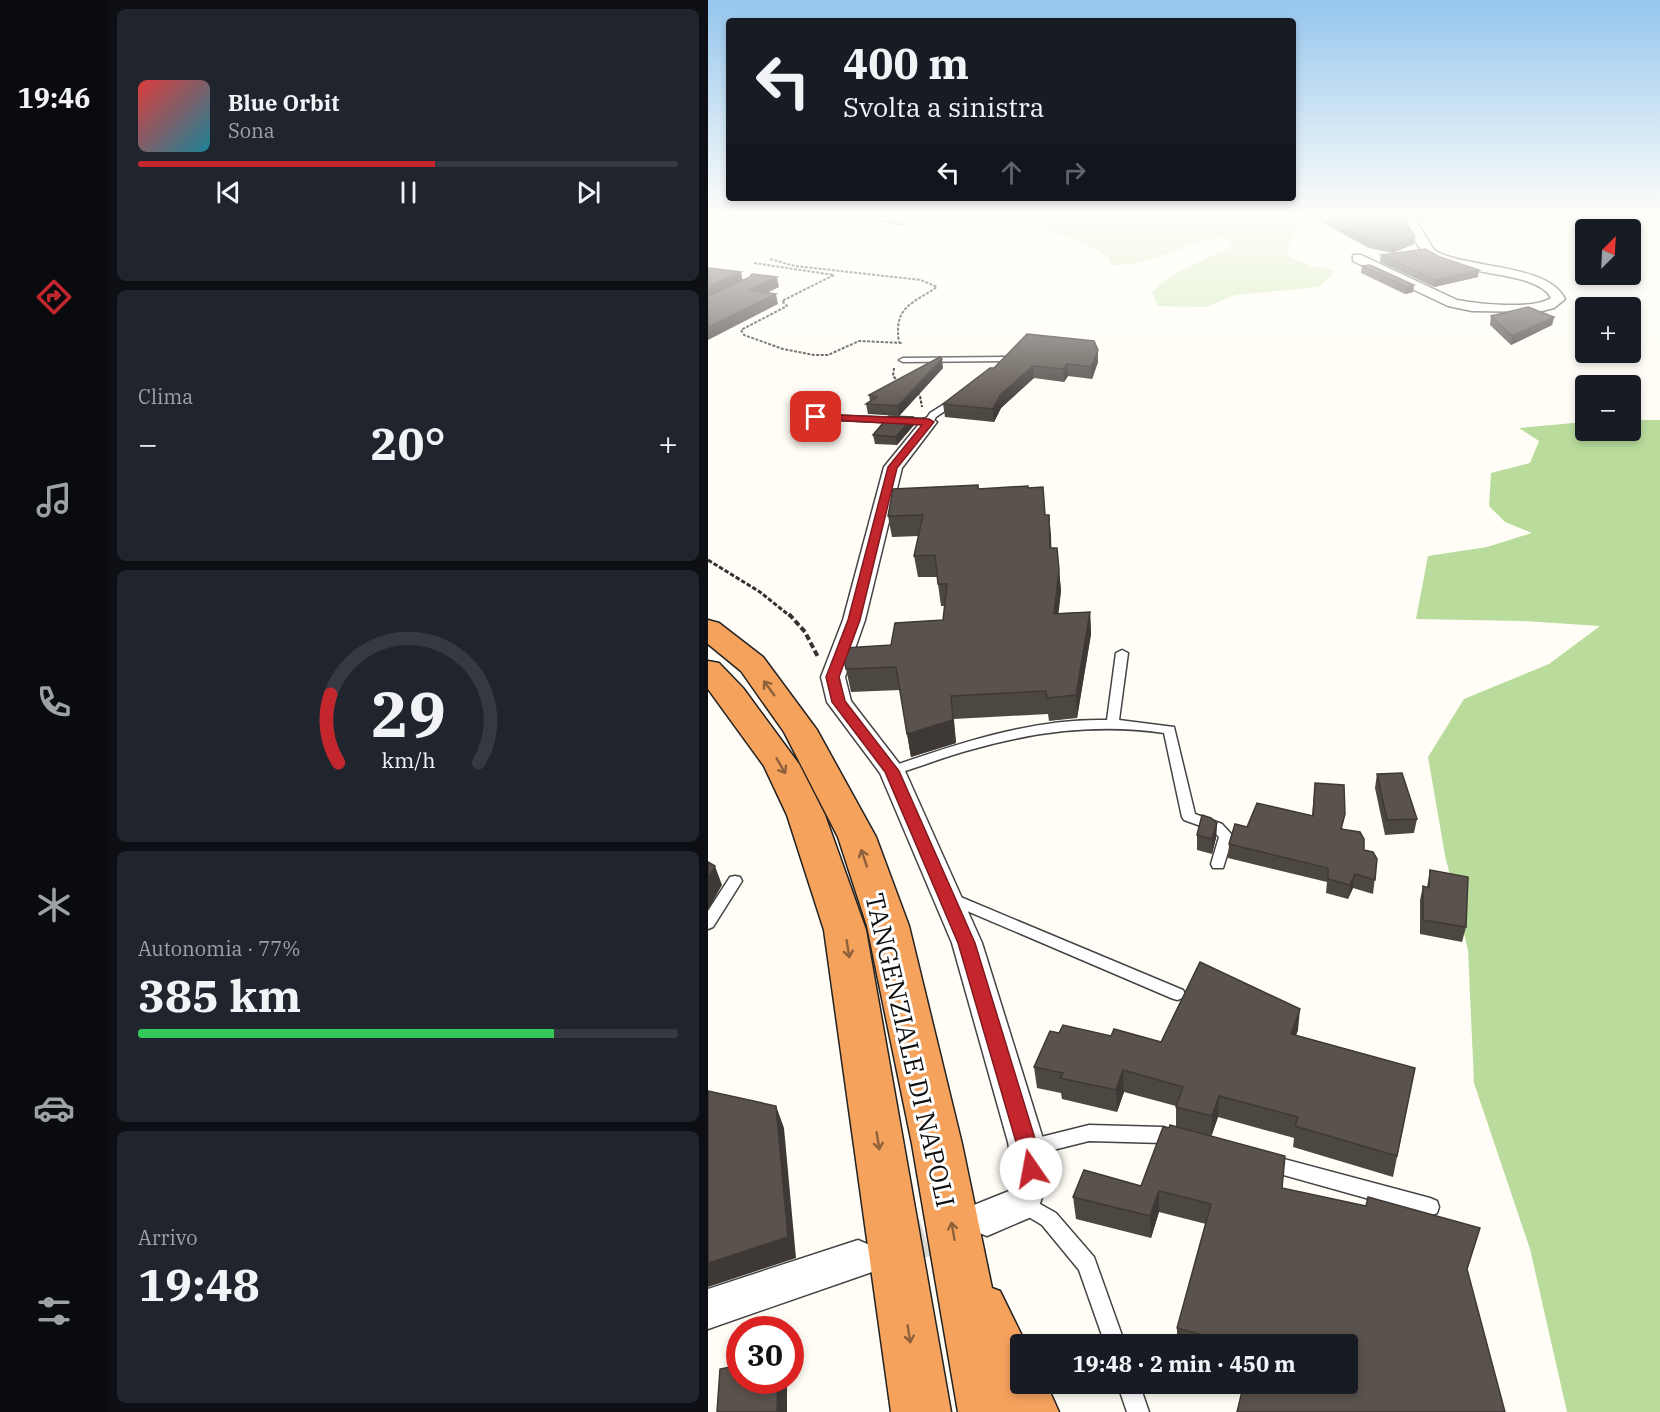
<!DOCTYPE html>
<html lang="it">
<meta charset="utf-8">
<style>
body{margin:0;font-family:"IBM Plex Serif",serif;background:#20242c;color:#f1f3f6;height:100vh;display:flex;flex-direction:column;font-size:22px;white-space:nowrap}
*{box-sizing:border-box;margin:0}
p{font-size:20px;color:#9ea1a6}
.icon{flex:none;width:33px;height:33px;fill:none;stroke:currentColor;stroke-width:2;stroke-linecap:round;stroke-linejoin:round}
.map{position:relative;flex:1;overflow:hidden}
.sheet{display:flex;flex-direction:column;gap:9px;padding:9px;background:#0d0f14;width:600px}
.sheet>*{flex:none}
.hud{position:absolute;left:18px;top:18px;width:570px;height:183px;border-radius:6px;box-shadow:0 3px 9px #0003;background:#171b24;color:#f1f3f6;overflow:hidden}
.needle{width:39px;rotate:24deg}
.controls{position:absolute;left:867px;top:219px;display:grid;gap:12px}
.controls a{display:grid;place-items:center;width:66px;height:66px;border-radius:6px;background:#171b24;box-shadow:0 3px 9px #0003;font-size:30px}
.speed{position:absolute;left:18px;top:1316px;display:flex;gap:12px;font-size:30px;font-weight:700;text-align:center}
.speed>*{display:grid;place-content:center;width:78px;height:78px;border-radius:50%;background:#171b24;box-shadow:0 3px 9px #0003;line-height:1}
.speed .limit{border:9px solid #d22;background:#fff;color:#111}
.pin{position:absolute;display:grid;place-items:center;width:51px;height:51px;color:#fff;margin:-26px;border-radius:12px;box-shadow:0 3px 9px #0006}
.me{position:absolute;width:66px;margin:-33px;rotate:348deg;stroke-linejoin:round;filter:drop-shadow(0 0 4px #0008)}
.turn{display:flex;align-items:center;gap:21px;height:126px;padding:0 18px;font-size:27px}
.turn .icon{width:78px;height:78px;stroke-width:2.5}
.turn b{display:block;font-size:42px;line-height:51px}
.lanes{display:flex;align-items:center;height:57px;padding:0 18px;background:#0003;justify-content:center;gap:30px;direction:ltr}
.lanes .off{opacity:.35}
.big{font-size:45px;font-weight:800;line-height:1.1}
.sheet .card{flex:1;display:flex;flex-direction:column;justify-content:center;gap:9px;min-width:0;padding:0 21px;border-radius:9px;background:#20242c}
.sheet .dial{align-items:center;gap:0}
.dial svg{height:156px;overflow:visible;fill:none;stroke:#363941;stroke-width:7;stroke-linecap:round;text-anchor:middle}
.dial text{fill:#f1f3f6;stroke:none}
.song{display:flex;align-items:center;gap:18px}
.cover{width:72px;height:72px;border-radius:9px;background:linear-gradient(135deg,hsl(0 70% 55%),hsl(190 70% 35%))}
.played{height:6px;border-radius:3px;background:linear-gradient(90deg,#c4262e 55%,#363941 55%)}
.keys{display:flex;justify-content:space-around;direction:ltr}
.heat{display:flex;justify-content:space-between;align-items:center;font-size:33px;direction:ltr}
.charge{height:9px;border-radius:4px;background:linear-gradient(90deg,#34c759 77%,#363941 0)}
.trip{position:absolute;left:302px;top:1334px;width:348px;height:60px;border-radius:6px;background:#171b24;box-shadow:0 3px 9px #0003;font-weight:800;line-height:60px;text-align:center}
main{display:flex;flex:1;min-height:0}
.menu{display:flex;flex-direction:column;width:108px;justify-content:space-around;align-items:center;background:#090b0e;color:#9ea1a6}
.menu .icon{width:42px;height:42px}
.menu .current{color:#c4262e}
.menu b{font-size:27px;color:#f1f3f6}
.map>svg:first-child{display:block}
.green{fill:#d5ebbd}
.forest{fill:#b9dc9c}
.lines{fill:none;stroke-linecap:round;stroke-linejoin:round}
.street-tunnel{stroke:#dbdad3;stroke-width:38;stroke-dasharray:38 20;stroke-linecap:butt}
.lane-casing{stroke:#444;stroke-width:3}
.street-casing{stroke:#444;stroke-width:3}
.highway-casing{stroke:#222;stroke-width:3}
.path-far2{stroke:#333;stroke-width:2;stroke-dasharray:3 1.5;stroke-linecap:butt}
.path-far1{stroke:#333;stroke-width:3;stroke-dasharray:4.5 2;stroke-linecap:butt}
.path{stroke:#333;stroke-width:4;stroke-dasharray:6 3;stroke-linecap:butt}
.lane{fill:#fff;fill-rule:evenodd}
.street{fill:#fff;fill-rule:evenodd}
.highway{fill:#f5a25d;fill-rule:evenodd}
.wall{fill:#4d4742}
.shaded-wall{fill:#3f3936}
.building{fill:#5a524d;stroke:#3f3936;stroke-width:1.5}
.oneway{stroke:#8e613b}
.route{fill:#c4262e;stroke:#7f191e;stroke-width:1.5}
.labels{text-anchor:middle;dominant-baseline:central;stroke-width:6;stroke-linejoin:round;paint-order:stroke}
.near-street-label{font-size:26px;fill:#111;stroke:#fff}
</style>
<main>
<nav class="menu">
<b>19:46</b>
<svg class="icon current" aria-label="directions" viewBox="0 0 24 24"><path d="M12 3l9 9-9 9-9-9zM9 14v-3h6M13 9l2 2-2 2"/></svg>
<svg class="icon" aria-label="music" viewBox="0 0 24 24"><path d="M9 18V5l10-2v13"/><circle cx="6" cy="18" r="3"/><circle cx="16" cy="16" r="3"/></svg>
<svg class="icon" aria-label="phone" viewBox="0 0 24 24"><path d="M5 4h4l2 5-3 2q2 4 5 5l2-3 5 2v4C11 20 4 13 5 4z"/></svg>
<svg class="icon" aria-label="climate" viewBox="0 0 24 24"><path d="M12 3v18M4 7l16 10M4 17L20 7"/></svg>
<svg class="icon" aria-label="car" viewBox="0 0 24 24"><path d="M5 17H2v-5l4-1 3-4h7l3 4 3 1v5h-3M9 17h6M6 11h13"/><circle cx="7" cy="17" r="2"/><circle cx="17" cy="17" r="2"/></svg>
<svg class="icon" aria-label="filters" viewBox="0 0 24 24"><path d="M4 7h16M4 17h16"/><circle cx="9" cy="7" r="2"/><circle cx="15" cy="17" r="2"/></svg>
</nav>
<section class="sheet">
<div class="card">
<div class="song"><i class="cover"></i><div><b>Blue Orbit</b><p>Sona</p></div></div>
<div class="played"></div>
<div class="keys"><svg class="icon" aria-label="previous" viewBox="0 0 24 24"><path d="M18 5L8 12l10 7zM5 5v14"/></svg><svg class="icon" aria-label="pause" viewBox="0 0 24 24"><path d="M8 5v14M16 5v14"/></svg><svg class="icon" aria-label="next" viewBox="0 0 24 24"><path d="M6 5l10 7-10 7zM19 5v14"/></svg></div>
</div>
<div class="card"><p>Clima</p>
<div class="heat"><a>−</a><b class="big">20°</b><a>+</a></div>
</div>
<div class="card dial"><svg viewBox="0 0 100 80">
<path d="M14 69A42 42 0 1 1 86 69"/>
<path d="M14 69A42 42 0 0 1 10 34" stroke="#c4262e"/>
<text x="50" y="56" font-size="32" font-weight="700">29</text>
<text x="50" y="72" font-size="11">km/h</text>
</svg></div>
<div class="card"><p>Autonomia · 77%</p><b class="big">385 km</b><div class="charge"></div></div>
<div class="card"><p>Arrivo</p><b class="big">19:48</b></div>
</section>
<div class="map">
<svg width="952" height="1412" viewBox="0 0 952 1412">
<rect width="100%" height="100%" fill="#fffdf5"/>
<!-- green -->
<path class="green" d="M330 216H578L587 220 590 228 579 251 580 256 602 266 624 270 626 273 611 287 527 295 498 307 450 306 444 292C466 269 496 261 524 247L516 236C476 243 446 265 404 265L400 257 373 241 332 228 325 220Z"/>
<!-- forest -->
<polygon class="forest" points="923,420 952,420 952,1412 859,1412 822,1249 766,1083 760,950 737,855 720,757 756,699 841,664 892,626 815,621 708,619 720,556 779,547 824,533 797,522 781,506 783,473 822,463 831,441 811,428 877,422 878,430 922,430"/>
<g class="lines">
<!-- street-tunnel -->
<polyline class="street-tunnel" points="181,1249 251,1227"/>
<defs>
<g id="lane">
<polygon points="158,216 170,216 196,222 193,224"/>
<polygon points="295,357 298,357 298,361 195,362 191,360 195,358"/>
<polygon points="246,398 253,400 228,417 224,424 221,424 108,419 104,417 108,415 218,419 222,413"/>
<path d="M414 650 420 653 411 720 466 727 487 814 514 824 525 836 515 868H505L503 864 511 837 504 830 476 820 474 817 456 733C388 723 324 732 258 751 233 758 209 768 184 775L178 771 179 768C249 744 324 718 399 720L408 653Z"/>
<polygon points="27,876 32,877 34,881 5,927 0,929 0,911 22,877"/>
<polygon points="243,893 475,990 477,994 475,998 469,1000 463,998 238,902 236,898 238,894"/>
<polygon points="381,1125 455,1127 472,1132 475,1138 472,1144 466,1146 455,1143 381,1141 321,1156 315,1154 312,1148 315,1142 321,1140"/>
<polygon points="561,1155 722,1198 729,1201 731,1207 729,1213 722,1216 561,1171 555,1169 552,1163 555,1157"/>
<polygon points="316,1195 348,1213 386,1257 417,1344 397,1344 371,1270 334,1225 309,1210 307,1204 309,1198"/>
<polygon points="409,1383 431,1383 441,1412 419,1412"/>
</g>
<g id="street">
<path d="M695 216H705L726 250 729 252C764 269 840 264 857 299L846 308 830 312 764 311 740 306 645 261V255H653L749 300C771 304 825 310 843 298 830 270 746 276 719 255 708 248 701 227 695 216Z"/>
<path d="M221 417 229 422 194 468 157 620 137 677 143 701 197 771 274 943 336 1142 340 1180 328 1215 279 1236 266 1231 260 1218 266 1205 301 1191C305 1174 303 1159 300 1142L244 943 172 773 119 702 113 677 135 620 176 467 215 419Z"/>
<polygon points="150,1240 164,1246 169,1259 164,1272 0,1329 0,1289"/>
</g>
<g id="highway">
<polygon points="0,620 11,623 55,657 109,730 168,837 201,926 254,1144 284,1288 292,1291 318,1344 312,1344 312,1383 338,1383 351,1412 250,1412 204,1144 159,926 130,837 76,732 33,671 0,644"/>
<polygon points="0,661 11,663 35,688 91,764 117,815 158,930 243,1412 183,1412 116,930 79,815 56,766 0,689"/>
</g>
</defs>
<!-- lane casing -->
<use href="#lane" class="lane-casing"/>
<!-- street casing -->
<use href="#street" class="street-casing"/>
<!-- highway casing -->
<use href="#highway" class="highway-casing"/>
<!-- path-far2 -->
<g class="path-far2">
<path d="M62 259 87 266 213 280 229 287C206 303 185 306 191 342"/>
<polyline points="46,263 126,275 74,301 79,306 33,330 36,335 75,349 106,355 120,355 151,341 195,343"/>
<polyline points="186,368 185,376 192,383"/>
<polyline points="209,393 212,396 214,407"/>
</g>
<!-- path-far1 -->
<polyline class="path-far1" points="0,560 52,592 82,616"/>
<!-- path -->
<polyline class="path" points="81,614 97,632 110,657"/>
<!-- lane -->
<use href="#lane" class="lane"/>
<!-- street -->
<use href="#street" class="street"/>
<!-- highway -->
<use href="#highway" class="highway"/>
</g>
<!-- wall -->
<g class="wall">
<polygon points="602,216 697,216 698,224 706,244 684,253 661,248"/>
<polygon points="707,216 723,216 711,221"/>
<polygon points="673,255 732,257 770,277 726,287 672,262"/>
<polygon points="654,266 706,285 705,292 697,294 653,273"/>
<polygon points="783,316 846,317 844,325 803,345 782,325"/>
<polygon points="390,350 390,362 384,379 360,376 356,382 326,378 293,408 286,422 237,417 235,404 286,368"/>
<polygon points="235,368 191,416 160,414 158,404 162,401 161,395"/>
<polygon points="205,417 206,425 189,445 167,444 165,435"/>
<polygon points="270,485 271,489 320,488 337,515 341,515 343,548 349,548 353,591 350,613 382,612 383,634 369,718 341,721 340,714 246,719 248,743 203,757 192,690 143,692 135,655 183,645 235,620 237,606 233,606 229,577 210,577 206,556 211,536 184,537 180,516"/>
<polygon points="669,774 709,819 706,833 677,835 667,788"/>
<polygon points="607,783 635,829 656,850 669,859 665,894 645,888 640,899 618,893 619,882 520,858 521,844 539,827 604,816"/>
<polygon points="509,823 508,838 504,854 489,850 489,835"/>
<polygon points="722,870 758,927 754,942 712,934 712,900 715,886 719,887"/>
<polygon points="590,1030 588,1035 707,1068 685,1177 585,1147 586,1138 510,1117 503,1137 574,1188 639,1344 469,1344 469,1328 498,1224 451,1212 443,1238 368,1219 365,1197 433,1186 461,1128 468,1127 468,1106 416,1092 409,1112 354,1099 353,1093 329,1088 326,1067 351,1033 403,1036 453,1042"/>
</g>
<!-- shaded-wall -->
<g class="shaded-wall">
<polygon points="0,216 15,216 0,222"/>
<polygon points="712,216 723,216 711,221"/>
<polygon points="707,237 706,244 684,253 685,246"/>
<polygon points="771,270 770,277 726,287 727,280"/>
<polygon points="33,272 35,282 0,299 0,287"/>
<polygon points="69,277 71,287 43,301 41,290"/>
<polygon points="706,285 705,292 697,294 698,287"/>
<polygon points="68,294 70,304 0,340 0,327"/>
<polygon points="846,317 844,325 803,345 804,336"/>
<polygon points="390,350 390,362 384,379 383,367"/>
<polygon points="234,359 235,368 191,416 190,406"/>
<polygon points="359,364 360,376 356,382 355,369"/>
<polygon points="325,366 326,378 293,408 286,422 285,409 292,395"/>
<polygon points="205,417 206,425 189,445 188,437"/>
<polygon points="341,515 343,535 344,569 342,548"/>
<polygon points="351,570 353,591 348,636 346,614"/>
<polygon points="382,612 383,634 369,718 368,695"/>
<polygon points="243,696 248,743 203,757 199,734"/>
<polygon points="509,823 508,838 504,854 504,839"/>
<polygon points="7,866 14,885 0,910 0,878"/>
<polygon points="647,874 645,888 640,899 642,885"/>
<polygon points="592,1009 590,1030 581,1055 583,1034"/>
<polygon points="415,1070 416,1092 409,1112 408,1090"/>
<polygon points="511,1096 510,1117 503,1137 504,1116"/>
<polygon points="68,1106 76,1128 88,1258 0,1287 0,1263"/>
<polygon points="451,1191 451,1212 443,1238 442,1216"/>
<polygon points="70,1380 79,1380 79,1412 69,1412"/>
</g>
<!-- building -->
<g class="building">
<polygon points="615,216 697,216 699,221 697,221 707,237 685,246 662,241"/>
<polygon points="717,249 732,257 771,270 727,280 673,255"/>
<polygon points="662,265 706,285 698,287 654,266"/>
<polygon points="0,268 33,272 0,287"/>
<polygon points="44,274 69,277 41,290 68,294 0,327 0,296 42,277"/>
<polygon points="820,307 846,317 804,336 783,316"/>
<polygon points="319,334 386,341 390,350 383,367 359,364 355,369 325,366 292,395 285,409 235,404 282,368 286,368"/>
<polygon points="232,357 234,359 190,406 158,404 169,397 161,395"/>
<polygon points="181,416 205,417 188,437 165,435"/>
<polygon points="270,485 270,489 320,486 320,488 335,487 337,515 341,515 342,548 349,548 351,570 346,614 382,612 368,695 339,698 338,691 243,696 245,720 199,734 188,667 138,669 135,655 137,648 183,645 187,623 235,620 239,584 230,584 227,555 206,556 215,515 180,516 185,489"/>
<polygon points="694,773 709,819 679,820 669,774"/>
<polygon points="607,783 636,785 637,814 633,829 652,832 656,839 656,850 665,852 669,859 667,880 647,874 642,885 620,879 620,868 521,844 527,824 539,827 549,803 605,816"/>
<polygon points="494,815 503,818 509,823 504,839 489,835"/>
<polygon points="0,862 7,866 0,878"/>
<polygon points="722,870 760,877 758,927 715,920 715,886 721,888"/>
<polygon points="492,962 592,1009 583,1034 707,1068 689,1156 587,1126 590,1117 511,1096 504,1116 468,1107 475,1087 415,1070 408,1090 352,1078 355,1073 326,1067 342,1031 351,1033 355,1025 403,1036 406,1029 453,1042"/>
<polygon points="0,1091 68,1106 80,1237 0,1263"/>
<polygon points="462,1125 577,1156 574,1188 658,1206 660,1197 772,1228 759,1269 797,1412 529,1412 536,1383 639,1383 639,1344 526,1344 469,1328 503,1204 451,1191 442,1216 365,1197 376,1170 433,1186 455,1127 461,1128"/>
<polygon points="32,1365 32,1380 70,1380 69,1412 9,1412 12,1369"/>
</g>
<!-- one-way arrows -->
<defs><path id="oneway-shaft" d="M-6 0H5M1.5-3L5.5 0L1.5 3" fill="none" stroke-width="1.6" stroke-linecap="round" stroke-linejoin="round" transform="scale(1.5)"/></defs>
<g class="oneway">
<use href="#oneway-shaft" transform="translate(61 688) rotate(-126)"/>
<use href="#oneway-shaft" transform="translate(73 766) rotate(60)"/>
<use href="#oneway-shaft" transform="translate(156 858) rotate(-109)"/>
<use href="#oneway-shaft" transform="translate(140 949) rotate(81)"/>
<use href="#oneway-shaft" transform="translate(170 1141) rotate(81)"/>
<use href="#oneway-shaft" transform="translate(245 1231) rotate(-100)"/>
<use href="#oneway-shaft" transform="translate(201 1334) rotate(81)"/>
</g>
<!-- sky -->
<linearGradient id="sky" x2="0" y2="1"><stop stop-color="#95c6ee"/><stop offset="0.52" stop-color="#fffefa"/><stop offset="1" stop-color="#fffefa" stop-opacity="0"/></linearGradient>
<rect width="952" height="414" fill="url(#sky)"/>
<!-- route -->
<polygon class="route" points="108,414 221,419 226,422 189,468 152,620 131,677 137,701 191,771 267,943 328,1142 333,1169 330,1175 323,1178 316,1175 308,1142 250,943 177,772 124,702 118,677 140,620 180,467 214,425 105,419 105,415"/>
<g class="labels">
<!-- near-street labels -->
<g class="near-street-label">
<text transform="translate(203 1050) rotate(77)">TANGENZIALE DI NAPOLI</text>
</g>
</g>
</svg>
<div class="controls">
<a><svg class="needle" viewBox="-14 -14 28 28"><path d="M0-13l5 13h-10z" fill="#e53935"/><path d="M0 13l5-13h-10z" fill="#9ea1a6"/></svg></a>
<a>+</a>
<a>−</a>
</div>
<div class="speed"><div class="limit">30</div></div>
<div class="pin" style="left:108px;top:417px;background:#d93025"><svg class="icon" aria-label="arrive" viewBox="0 0 24 24"><path d="M6 21V4h12l-3 4 3 4H6"/></svg></div>
<svg class="me" style="left:323px;top:1169px" viewBox="-20 -20 40 40"><circle r="19" fill="#fff"/><path d="M0-13L10 11 0 6-10 11z" fill="#c4262e"/></svg>
<div class="trip">19:48 · 2 min · 450 m</div>
<div class="hud">
<div class="turn"><svg class="icon" aria-label="left" viewBox="0 0 24 24"><path d="M17 20v-9H6M10 6l-5 5 5 5"/></svg><div><b>400 m</b>Svolta a sinistra</div></div>
<div class="lanes"><svg class="icon" aria-label="left" viewBox="0 0 24 24"><path d="M17 20v-9H6M10 6l-5 5 5 5"/></svg><svg class="icon off" aria-label="ahead" viewBox="0 0 24 24"><path d="M12 20V5M6 11l6-6 6 6"/></svg><svg class="icon off" aria-label="right" viewBox="0 0 24 24"><path d="M7 20v-9h11M14 6l5 5-5 5"/></svg></div>
</div>
</div>
</main>
